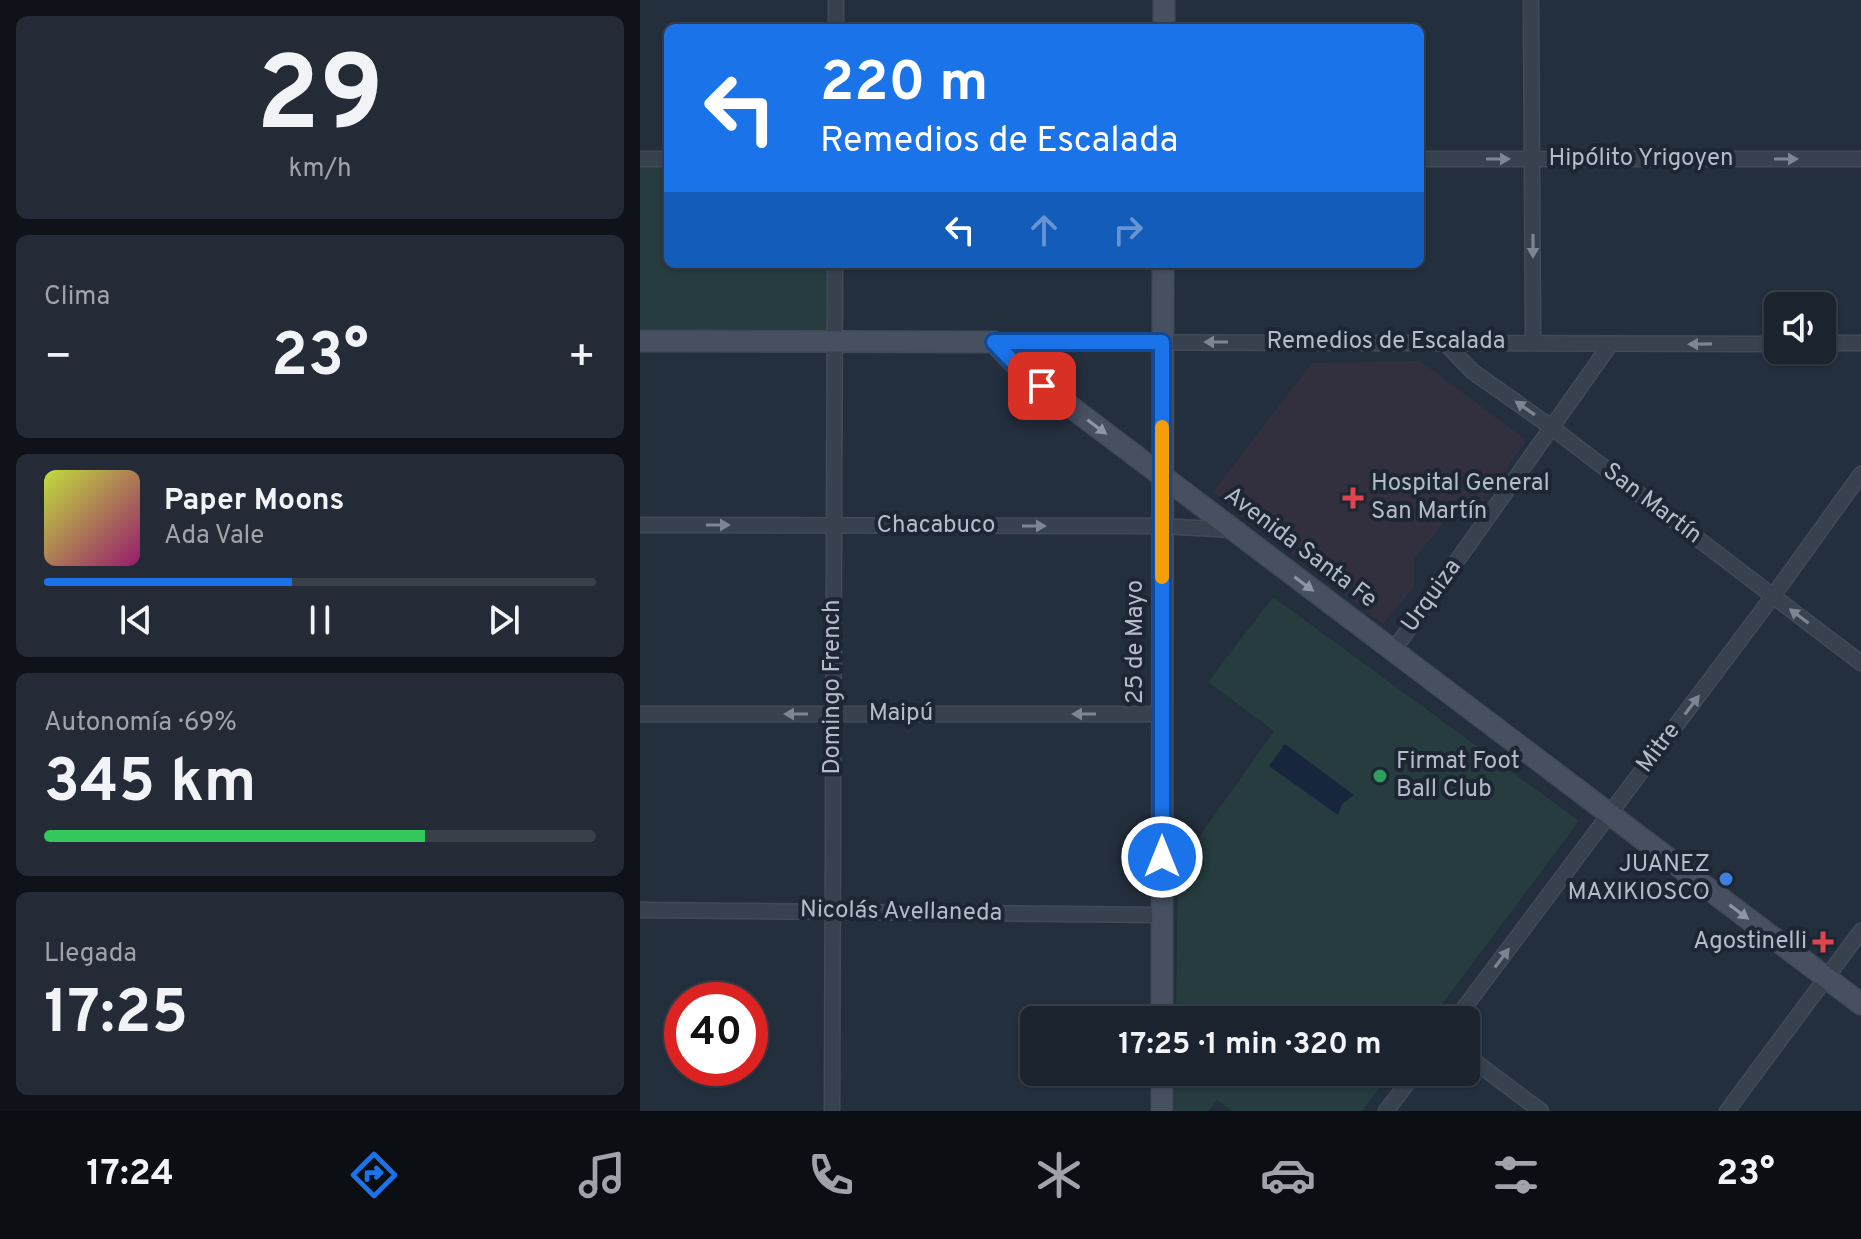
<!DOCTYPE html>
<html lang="es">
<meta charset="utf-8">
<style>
body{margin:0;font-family:Overpass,sans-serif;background:#242b36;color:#f1f3f6;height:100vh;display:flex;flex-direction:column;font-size:30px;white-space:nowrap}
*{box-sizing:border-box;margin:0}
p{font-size:26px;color:#a0a4aa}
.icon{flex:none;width:44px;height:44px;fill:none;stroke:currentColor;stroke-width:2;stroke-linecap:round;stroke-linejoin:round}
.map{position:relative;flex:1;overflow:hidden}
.details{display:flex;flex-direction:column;gap:16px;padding:16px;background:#0f1319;width:640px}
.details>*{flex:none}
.top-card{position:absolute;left:24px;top:24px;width:760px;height:244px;border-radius:12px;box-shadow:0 2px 6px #0004,0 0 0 2px #39404a;background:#1a73e8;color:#fff;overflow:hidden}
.tools{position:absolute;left:1124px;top:292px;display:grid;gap:16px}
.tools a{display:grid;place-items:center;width:72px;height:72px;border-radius:12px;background:#1b232e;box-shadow:0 2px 6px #0004,0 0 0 2px #39404a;font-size:40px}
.speed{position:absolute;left:24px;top:982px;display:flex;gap:16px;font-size:40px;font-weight:700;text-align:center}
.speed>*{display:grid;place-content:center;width:104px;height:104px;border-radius:50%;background:#1b232e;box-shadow:0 2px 6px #0004,0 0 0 2px #39404a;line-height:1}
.speed .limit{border:12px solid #d22;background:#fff;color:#111}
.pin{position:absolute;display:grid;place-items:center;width:68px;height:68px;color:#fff;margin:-34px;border-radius:16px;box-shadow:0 4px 12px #0006}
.me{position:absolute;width:88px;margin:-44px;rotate:0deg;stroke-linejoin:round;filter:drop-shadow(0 0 6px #0008)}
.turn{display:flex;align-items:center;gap:28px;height:168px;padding:0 24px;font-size:36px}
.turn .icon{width:104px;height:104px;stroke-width:2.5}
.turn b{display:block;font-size:56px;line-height:68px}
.lanes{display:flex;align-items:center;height:76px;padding:0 24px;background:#0003;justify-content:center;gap:40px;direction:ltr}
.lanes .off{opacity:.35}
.big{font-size:60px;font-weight:700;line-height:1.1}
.details .card{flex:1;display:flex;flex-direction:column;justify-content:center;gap:12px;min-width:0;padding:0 28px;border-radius:12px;background:#242b36}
.details .dial{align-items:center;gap:0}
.dial b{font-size:104px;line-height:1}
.song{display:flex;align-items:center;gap:24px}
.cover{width:96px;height:96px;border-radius:12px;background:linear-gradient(135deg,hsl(70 70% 55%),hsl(320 70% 35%))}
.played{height:8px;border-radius:4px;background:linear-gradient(90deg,#1a73e8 45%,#39404a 45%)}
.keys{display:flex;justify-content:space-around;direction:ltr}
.heat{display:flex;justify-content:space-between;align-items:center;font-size:44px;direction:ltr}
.charge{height:12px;border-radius:6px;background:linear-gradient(90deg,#34c759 69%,#39404a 0)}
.trip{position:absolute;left:380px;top:1006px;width:460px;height:80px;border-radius:12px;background:#1b232e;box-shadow:0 2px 6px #0004,0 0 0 2px #39404a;font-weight:700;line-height:80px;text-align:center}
.tab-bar{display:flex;height:128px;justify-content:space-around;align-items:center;background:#0b0e12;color:#a0a4aa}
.tab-bar .icon{width:56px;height:56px}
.tab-bar .current{color:#1a73e8}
.tab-bar b{font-size:36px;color:#f1f3f6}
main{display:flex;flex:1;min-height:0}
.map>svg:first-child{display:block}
.medical{fill:#32303f}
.green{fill:#263c3f}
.water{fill:#17263c}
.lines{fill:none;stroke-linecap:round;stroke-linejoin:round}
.street-casing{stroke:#414a57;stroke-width:17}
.secondary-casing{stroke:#414a57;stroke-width:23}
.street{stroke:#38414e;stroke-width:14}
.secondary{stroke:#465061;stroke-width:20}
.oneway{fill:#7c8592}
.oneway2{fill:#8e96a5}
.route-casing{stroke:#114b97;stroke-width:20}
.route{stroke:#1a73e8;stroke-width:14}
.slow{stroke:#f59e0b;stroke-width:14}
.health-dot{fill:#e0444e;stroke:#1d2633;stroke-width:3}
.leisure-dot{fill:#2e9e5b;stroke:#1d2633;stroke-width:3}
.shop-dot{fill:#3f7fe0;stroke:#1d2633;stroke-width:3}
.labels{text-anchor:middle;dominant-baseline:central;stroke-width:8;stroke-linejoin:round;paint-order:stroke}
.street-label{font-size:24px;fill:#b4bcc9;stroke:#1d2633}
.poi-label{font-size:24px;fill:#b4bcc9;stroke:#1d2633;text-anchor:start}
</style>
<main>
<section class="details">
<div class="card dial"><b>29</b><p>km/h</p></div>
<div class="card"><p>Clima</p>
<div class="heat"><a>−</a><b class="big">23°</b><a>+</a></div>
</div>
<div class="card">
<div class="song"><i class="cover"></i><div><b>Paper Moons</b><p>Ada Vale</p></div></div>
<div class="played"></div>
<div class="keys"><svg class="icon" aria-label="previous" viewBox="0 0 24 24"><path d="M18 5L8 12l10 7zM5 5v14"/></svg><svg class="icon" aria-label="pause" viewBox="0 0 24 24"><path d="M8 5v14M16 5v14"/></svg><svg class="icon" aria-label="next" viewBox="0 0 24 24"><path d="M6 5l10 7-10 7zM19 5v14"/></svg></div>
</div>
<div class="card"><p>Autonomía · 69%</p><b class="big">345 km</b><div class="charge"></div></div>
<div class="card"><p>Llegada</p><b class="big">17:25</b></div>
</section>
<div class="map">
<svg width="1221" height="1111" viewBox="0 0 1221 1111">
<rect width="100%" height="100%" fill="#242f3e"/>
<!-- medical -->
<polygon class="medical" points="780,361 886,440 843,503 816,507 774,559 774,587 743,624 573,492 672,363"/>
<!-- green -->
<g class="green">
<polygon points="0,159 28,159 28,264 195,264 194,341 0,341"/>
<polygon points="633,597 939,821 790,1020 536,1020 538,867 634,731 568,682"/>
<polygon points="535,1072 751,1072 722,1111 592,1111 577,1100 568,1111 534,1111"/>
</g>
<!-- water -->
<polygon class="water" points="645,744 714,795 702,804 698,815 629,766"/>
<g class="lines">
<defs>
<g id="street">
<polyline points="891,0 893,342"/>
<polyline points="196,28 196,0"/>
<polyline points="0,159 28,159"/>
<polyline points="780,159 1221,159"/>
<polyline points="354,342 1138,344"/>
<polyline points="805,343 832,371 911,427 1221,663"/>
<polyline points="1182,343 1221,343"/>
<polyline points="0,525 522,526 592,530"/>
<polyline points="753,651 970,345"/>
<polyline points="0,714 522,714"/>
<polyline points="0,910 522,915"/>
<polyline points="815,1020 1133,596 1221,474"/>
<polyline points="826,1055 901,1111"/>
<polyline points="192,1111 195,264"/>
<polyline points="746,1111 776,1072"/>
<polyline points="1087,1111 1221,931"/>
</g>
<g id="secondary">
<polyline points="524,28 524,0"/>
<polyline points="0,341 354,342 378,367 1221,1004"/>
<polyline points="522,1020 523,264"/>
<polyline points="522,1111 522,1072"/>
</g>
</defs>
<!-- street casing -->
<use href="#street" class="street-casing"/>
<!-- secondary casing -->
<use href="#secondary" class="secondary-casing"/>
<!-- street -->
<use href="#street" class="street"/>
<!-- secondary -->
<use href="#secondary" class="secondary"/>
</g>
<!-- one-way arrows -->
<defs><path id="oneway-solid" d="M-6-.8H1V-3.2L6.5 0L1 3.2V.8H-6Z" transform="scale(2)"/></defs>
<g class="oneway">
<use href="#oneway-solid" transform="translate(858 159)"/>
<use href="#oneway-solid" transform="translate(1146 159)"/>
<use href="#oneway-solid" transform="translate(893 246) rotate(90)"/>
<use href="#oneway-solid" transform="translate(576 342) rotate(-180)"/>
<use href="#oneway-solid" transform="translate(1060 344) rotate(179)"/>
<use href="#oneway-solid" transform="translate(885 408) rotate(-145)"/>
<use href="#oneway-solid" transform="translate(78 525)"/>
<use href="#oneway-solid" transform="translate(394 526)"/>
<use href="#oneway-solid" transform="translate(1159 616) rotate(-143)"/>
<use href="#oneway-solid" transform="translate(1052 705) rotate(-53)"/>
<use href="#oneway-solid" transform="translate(156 714) rotate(180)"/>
<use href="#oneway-solid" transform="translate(444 714) rotate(-180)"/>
<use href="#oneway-solid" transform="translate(862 958) rotate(-53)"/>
</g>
<g class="oneway2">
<use href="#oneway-solid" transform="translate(457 427) rotate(37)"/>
<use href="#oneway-solid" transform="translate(664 584) rotate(37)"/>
<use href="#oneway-solid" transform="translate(1099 912) rotate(37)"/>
</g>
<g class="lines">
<defs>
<polyline id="route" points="402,386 378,367 354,342 522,342 522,857"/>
</defs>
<!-- route casing -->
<use href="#route" class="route-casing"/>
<!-- route -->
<use href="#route" class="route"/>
<!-- slow -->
<polyline class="slow" points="522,427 522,577"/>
</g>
<!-- markers -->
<g class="health-dot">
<path d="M709 486h8v8h8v8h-8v8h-8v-8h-8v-8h8z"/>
<path d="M1179 930h8v8h8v8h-8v8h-8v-8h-8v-8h8z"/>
</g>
<circle class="leisure-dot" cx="740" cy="776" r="8"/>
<circle class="shop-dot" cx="1086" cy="879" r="8"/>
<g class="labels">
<!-- street labels -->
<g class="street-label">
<text x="1001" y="159">Hipólito Yrigoyen</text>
<text x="746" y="342">Remedios de Escalada</text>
<text transform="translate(1012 504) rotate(37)">San Martín</text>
<text x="296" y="526">Chacabuco</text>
<text transform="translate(660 548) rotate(37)">Avenida Santa Fe</text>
<text transform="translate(792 596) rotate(-54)">Urquiza</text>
<text transform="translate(496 642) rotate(-90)">25 de Mayo</text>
<text transform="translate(193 687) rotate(-90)">Domingo French</text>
<text x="261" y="714">Maipú</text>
<text transform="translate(1019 748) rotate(-53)">Mitre</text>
<text transform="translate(261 912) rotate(1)">Nicolás Avellaneda</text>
</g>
<!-- poi labels -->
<g class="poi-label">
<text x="731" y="484">Hospital General<tspan x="731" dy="28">San Martín</tspan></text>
<text x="756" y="762">Firmat Foot<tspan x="756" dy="28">Ball Club</tspan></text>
<text x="1070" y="865" text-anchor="end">JUANEZ<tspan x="1070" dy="28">MAXIKIOSCO</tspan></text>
<text x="1167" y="942" text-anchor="end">Agostinelli</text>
</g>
</g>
</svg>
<div class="tools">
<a><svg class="icon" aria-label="sound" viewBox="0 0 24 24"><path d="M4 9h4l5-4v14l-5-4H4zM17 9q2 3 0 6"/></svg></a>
</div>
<div class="speed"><div class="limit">40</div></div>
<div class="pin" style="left:402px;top:386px;background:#d93025"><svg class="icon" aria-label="arrive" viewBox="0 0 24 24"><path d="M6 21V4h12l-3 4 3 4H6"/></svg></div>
<svg class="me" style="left:522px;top:857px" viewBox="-20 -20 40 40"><circle r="17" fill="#1a73e8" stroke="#fff" stroke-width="3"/><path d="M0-11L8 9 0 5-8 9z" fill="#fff"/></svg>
<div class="trip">17:25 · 1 min · 320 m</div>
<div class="top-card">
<div class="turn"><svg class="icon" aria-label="left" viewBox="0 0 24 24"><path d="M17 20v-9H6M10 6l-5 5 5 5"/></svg><div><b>220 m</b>Remedios de Escalada</div></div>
<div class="lanes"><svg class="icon" aria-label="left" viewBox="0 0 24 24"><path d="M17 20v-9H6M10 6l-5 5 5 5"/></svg><svg class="icon off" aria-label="ahead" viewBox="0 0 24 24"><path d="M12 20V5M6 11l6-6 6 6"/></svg><svg class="icon off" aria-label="right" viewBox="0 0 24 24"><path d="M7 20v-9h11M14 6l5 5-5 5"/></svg></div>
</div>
</div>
</main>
<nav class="tab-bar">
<b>17:24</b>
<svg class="icon current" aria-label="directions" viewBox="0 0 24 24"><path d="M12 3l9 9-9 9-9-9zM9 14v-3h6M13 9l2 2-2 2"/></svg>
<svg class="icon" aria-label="music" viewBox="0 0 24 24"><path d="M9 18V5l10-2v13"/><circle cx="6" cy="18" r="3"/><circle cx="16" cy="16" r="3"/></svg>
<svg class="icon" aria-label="phone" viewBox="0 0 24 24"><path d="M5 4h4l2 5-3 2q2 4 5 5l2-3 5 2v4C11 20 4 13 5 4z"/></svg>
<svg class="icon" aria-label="climate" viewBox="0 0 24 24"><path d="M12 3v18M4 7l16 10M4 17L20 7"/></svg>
<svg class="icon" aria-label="car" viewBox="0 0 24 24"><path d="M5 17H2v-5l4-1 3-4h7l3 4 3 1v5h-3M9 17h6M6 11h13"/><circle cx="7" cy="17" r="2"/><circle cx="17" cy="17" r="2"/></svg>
<svg class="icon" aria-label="filters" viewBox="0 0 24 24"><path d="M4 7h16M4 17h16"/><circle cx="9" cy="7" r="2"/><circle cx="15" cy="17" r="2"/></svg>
<b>23°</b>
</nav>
